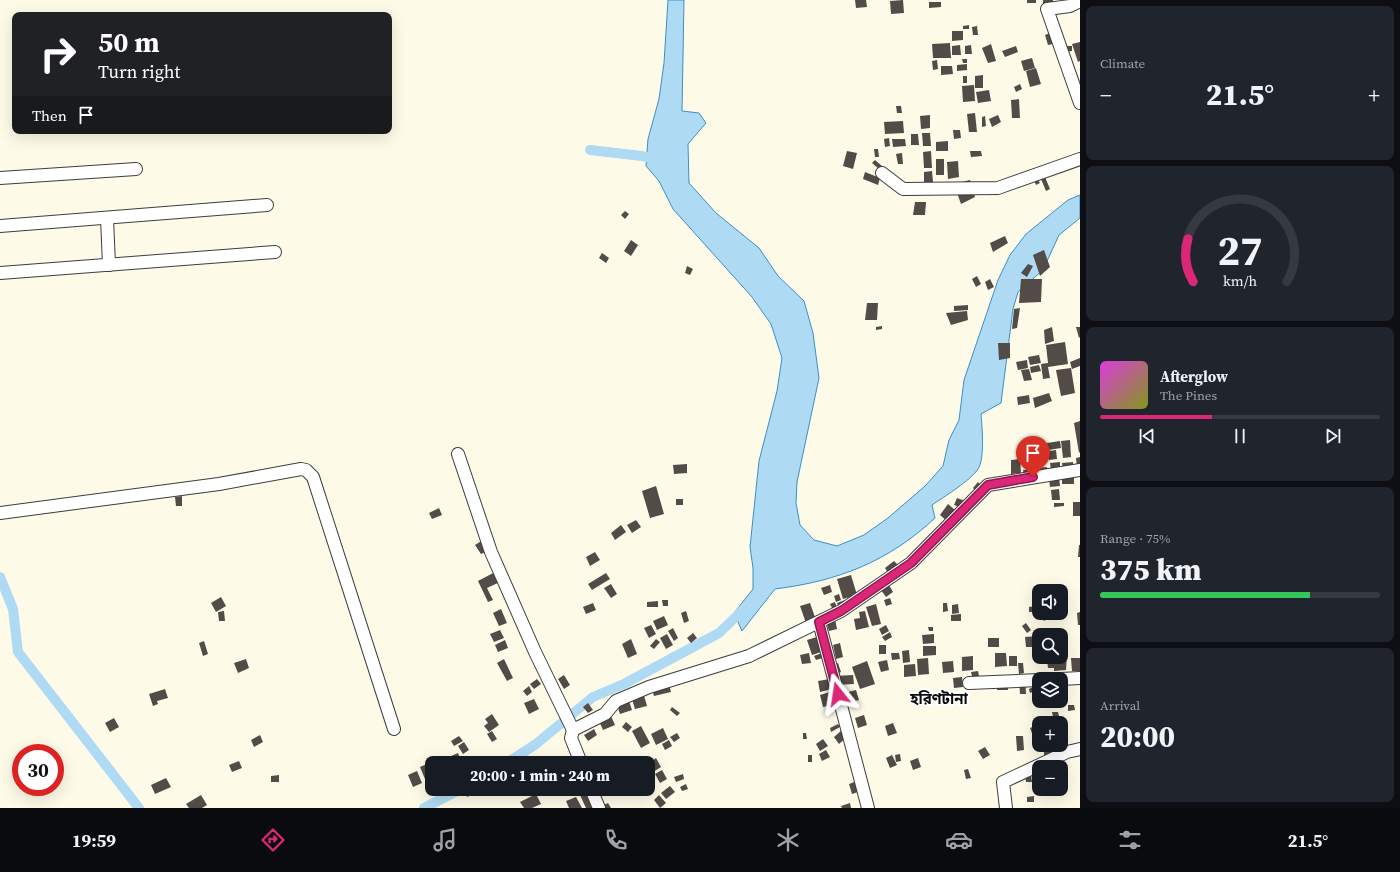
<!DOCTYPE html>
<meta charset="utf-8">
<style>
body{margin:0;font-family:"Source Serif 4","Noto Sans Bengali",serif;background:#20242c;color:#f1f3f6;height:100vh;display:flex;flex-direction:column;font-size:15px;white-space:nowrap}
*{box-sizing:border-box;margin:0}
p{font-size:13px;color:#9ea1a6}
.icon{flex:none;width:22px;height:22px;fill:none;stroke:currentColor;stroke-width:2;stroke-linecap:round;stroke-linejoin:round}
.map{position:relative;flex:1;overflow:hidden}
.panel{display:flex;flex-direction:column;gap:6px;padding:6px;background:#0d0f14;width:320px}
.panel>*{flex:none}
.hud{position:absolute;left:12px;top:12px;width:380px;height:122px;border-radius:8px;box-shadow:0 4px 16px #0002;background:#202124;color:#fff;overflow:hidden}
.tools{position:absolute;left:1032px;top:584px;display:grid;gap:8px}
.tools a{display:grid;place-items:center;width:36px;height:36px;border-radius:8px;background:#171b24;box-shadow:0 4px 16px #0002;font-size:20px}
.speed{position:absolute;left:12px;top:744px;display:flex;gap:8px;font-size:20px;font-weight:700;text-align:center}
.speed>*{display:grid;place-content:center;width:52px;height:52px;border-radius:50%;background:#171b24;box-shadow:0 4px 16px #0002;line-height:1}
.speed .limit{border:6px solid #d22;background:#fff;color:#111}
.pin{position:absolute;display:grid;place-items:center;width:34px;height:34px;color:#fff;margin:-41px -17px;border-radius:50% 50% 50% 0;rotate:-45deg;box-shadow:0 0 4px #0007}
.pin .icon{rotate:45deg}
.me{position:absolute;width:44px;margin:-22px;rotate:345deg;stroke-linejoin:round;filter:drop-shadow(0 0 3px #0008)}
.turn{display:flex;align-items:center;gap:14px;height:84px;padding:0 20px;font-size:18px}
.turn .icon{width:52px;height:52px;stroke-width:2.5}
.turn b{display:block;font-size:28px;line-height:34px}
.then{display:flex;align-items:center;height:38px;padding:0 20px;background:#0003;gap:8px;font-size:15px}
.big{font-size:30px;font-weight:800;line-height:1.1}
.panel .card{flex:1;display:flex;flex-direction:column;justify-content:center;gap:6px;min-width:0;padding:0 14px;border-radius:8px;background:#20242c}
.panel .dial{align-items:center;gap:0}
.dial svg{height:104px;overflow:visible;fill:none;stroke:#363941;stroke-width:7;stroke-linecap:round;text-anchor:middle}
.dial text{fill:#f1f3f6;stroke:none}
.song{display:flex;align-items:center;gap:12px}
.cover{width:48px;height:48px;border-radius:6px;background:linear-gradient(135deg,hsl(300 70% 55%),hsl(70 70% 35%))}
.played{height:4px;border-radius:2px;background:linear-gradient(90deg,#db2777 40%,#363941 40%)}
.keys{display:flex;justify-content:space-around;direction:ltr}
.heat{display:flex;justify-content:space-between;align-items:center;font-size:22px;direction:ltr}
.charge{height:6px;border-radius:3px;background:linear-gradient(90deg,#34c759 75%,#363941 0)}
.trip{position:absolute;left:425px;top:756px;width:230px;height:40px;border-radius:8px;background:#171b24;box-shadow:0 4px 16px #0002;font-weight:800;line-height:40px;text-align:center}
.dock{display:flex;height:64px;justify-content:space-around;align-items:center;background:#090b0e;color:#9ea1a6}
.dock .icon{width:28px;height:28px}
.dock .current{color:#db2777}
.dock b{font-size:18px;color:#f1f3f6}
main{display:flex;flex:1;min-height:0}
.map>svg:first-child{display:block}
.water{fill:#afdaf3;stroke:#3990c7}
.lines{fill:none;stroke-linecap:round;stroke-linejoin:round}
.canal{stroke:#afdaf3;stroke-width:10}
.building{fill:#524b47}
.minor-casing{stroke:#3d3d3d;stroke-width:14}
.minor{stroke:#fff;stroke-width:12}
.route-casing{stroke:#8e194d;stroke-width:10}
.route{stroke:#db2777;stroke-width:7}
.labels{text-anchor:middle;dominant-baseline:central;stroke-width:4;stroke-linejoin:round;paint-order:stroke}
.district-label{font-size:15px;font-weight:bold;fill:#0a0a0a;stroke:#fff}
</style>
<main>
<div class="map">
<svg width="1080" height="808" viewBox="0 0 1080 808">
<rect width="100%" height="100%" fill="#fefae8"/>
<!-- water -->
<path class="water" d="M668 0H684L682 111 699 113 706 123 688 144 689 183 716 213 759 248 778 276 804 301 813 333 819 378 797 482 796 503 800 525 814 540 837 546 864 535 888 518 925 486 943 466 949 440 959 420 964 380 998 280 1010 255 1026 234 1068 200 1080 195V218L1059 235 1043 270 1018 292 1013 309 1001 403 981 414C982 426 985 459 978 469 971 480 944 497 932 505L935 518C888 562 838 581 775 589L742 631 734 613 753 589V568L750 547 759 461 777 391 782 358 771 324 752 297 673 209 659 181 646 166 648 139 659 99 664 63Z"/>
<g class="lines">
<!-- canal -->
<g class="canal">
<polyline points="590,150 642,156 659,160"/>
<polyline points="0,577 13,609 18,652 139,808"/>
<polyline points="507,763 536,744 593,697 624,684 719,633 745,608"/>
<polyline points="424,808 461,789"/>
</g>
</g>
<!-- building -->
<g class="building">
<polygon points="855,0 866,0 867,7 856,8"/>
<polygon points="903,0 904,13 891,14 890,1"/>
<rect x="1027" y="0" width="9" height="3"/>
<rect x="1043" y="0" width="10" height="4"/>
<polygon points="929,2 941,2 941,7 929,8"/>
<polygon points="969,25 969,29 963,29 963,26"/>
<polygon points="977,26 978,35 973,35 972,27"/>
<polygon points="952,31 963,31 963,40 952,41"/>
<polygon points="1050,33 1053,44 1048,45 1045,35"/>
<polygon points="1080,42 1080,61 1078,62 1072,44"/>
<polygon points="950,43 951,58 933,58 932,44"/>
<polygon points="991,44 996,61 988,63 982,48"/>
<polygon points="960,45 961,55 952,55 952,46"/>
<polygon points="971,45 972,54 965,54 965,46"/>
<polygon points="1016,46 1018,52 1005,57 1002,51"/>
<polygon points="1064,46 1072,46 1072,51 1064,52"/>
<polygon points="1032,58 1035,68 1024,71 1021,61"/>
<polygon points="962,59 967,59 967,63 963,63"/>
<polygon points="937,60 938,69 933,70 932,61"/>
<polygon points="967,64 967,70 957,71 957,65"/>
<polygon points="941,66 952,66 953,74 941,75"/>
<polygon points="1036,68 1041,84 1030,87 1026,71"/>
<polygon points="983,75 983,88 975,88 975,76"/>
<rect x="963" y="76" width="4" height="7"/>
<polygon points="1020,84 1022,89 1016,92 1014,87"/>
<polygon points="974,85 975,101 963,102 962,86"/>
<polygon points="989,90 991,101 978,103 976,92"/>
<polygon points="1019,99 1020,118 1012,118 1011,100"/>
<polygon points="896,106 901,106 902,113 897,113"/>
<polygon points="975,113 977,132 969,132 967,114"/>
<polygon points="930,115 930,128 921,129 920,116"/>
<polygon points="998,115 1001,122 992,127 989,119"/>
<polygon points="985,116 986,126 982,127 982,117"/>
<polygon points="903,121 904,133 885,134 884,122"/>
<polygon points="953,130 960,130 961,138 954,139"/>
<polygon points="922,133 930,133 931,146 923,146"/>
<polygon points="911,134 918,134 919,145 911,145"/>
<polygon points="889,138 890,146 885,147 884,139"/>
<polygon points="892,139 905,139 906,146 893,147"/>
<polygon points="948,141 948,151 936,151 936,142"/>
<polygon points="874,149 878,149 879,157 875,157"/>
<polygon points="847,151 857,153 853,169 843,166"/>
<polygon points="931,151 932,168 924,168 923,152"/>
<polygon points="970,151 981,151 982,156 971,157"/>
<polygon points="902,153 903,164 898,164 896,154"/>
<rect x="936" y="159" width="8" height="16"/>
<polygon points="875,160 882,166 879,169 872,163"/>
<polygon points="958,161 959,177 948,179 947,162"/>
<polygon points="932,171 933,182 924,182 924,172"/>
<polygon points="865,172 880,178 878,185 863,179"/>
<polygon points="1045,177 1050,189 1046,191 1041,179"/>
<polygon points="1037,179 1040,183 1036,185 1034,180"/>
<polygon points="970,180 975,197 961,204 954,184"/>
<polygon points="915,202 926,202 925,215 913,215"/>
<polygon points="625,211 629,214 625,219 621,215"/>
<polygon points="1005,236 1008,243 993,252 990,243"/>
<polygon points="631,240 638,245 631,256 624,251"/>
<polygon points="1044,250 1050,267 1040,276 1033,255"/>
<polygon points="602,253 609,258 606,263 599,258"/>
<polygon points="1028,264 1033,266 1027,277 1021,273"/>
<polygon points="687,266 693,269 690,275 685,273"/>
<polygon points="977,276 981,284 976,287 972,279"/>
<polygon points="990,279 994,287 988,290 985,282"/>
<polygon points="1021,279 1042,279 1041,302 1019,303"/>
<polygon points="867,303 878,303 877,320 865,320"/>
<polygon points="968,305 968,310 954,311 954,306"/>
<polygon points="1020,308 1017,328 1012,329 1014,309"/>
<polygon points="967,311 968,320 951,325 946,313"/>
<polygon points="882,326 882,329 876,330 876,327"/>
<polygon points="1052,327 1054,341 1045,344 1044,330"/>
<polygon points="1076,327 1080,327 1080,337 1079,338"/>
<polygon points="1065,342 1068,364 1048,367 1050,378 1043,379 1041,364 1048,363 1046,345"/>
<polygon points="998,343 1010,343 1010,358 999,360"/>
<polygon points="1039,355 1041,363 1030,365 1028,357"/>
<polygon points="1080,358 1080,366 1072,369 1070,362"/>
<polygon points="1027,360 1028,368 1018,370 1016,362"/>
<polygon points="1039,365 1041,371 1031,373 1030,367"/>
<polygon points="1071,368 1075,393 1061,396 1056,370"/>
<polygon points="1029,369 1032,380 1024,381 1021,370"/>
<polygon points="1049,393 1052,401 1035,408 1033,398"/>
<polygon points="1029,395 1030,403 1018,405 1017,397"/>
<polygon points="1080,421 1080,452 1079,453 1074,423"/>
<polygon points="1070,440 1071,457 1063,458 1061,441"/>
<polygon points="1060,441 1061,448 1048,450 1047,443"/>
<polygon points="1056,450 1057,459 1049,460 1049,451"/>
<polygon points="1080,457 1080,467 1077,468 1076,458"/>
<polygon points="1020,459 1021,473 1011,474 1011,460"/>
<polygon points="1060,462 1060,469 1051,470 1050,463"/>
<polygon points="1073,462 1073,469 1063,470 1062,463"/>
<polygon points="687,464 687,473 674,474 673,465"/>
<polygon points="1047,467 1048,472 1038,473 1038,468"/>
<polygon points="1023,470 1029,470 1030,475 1024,476"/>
<polygon points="1074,475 1074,484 1062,484 1062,476"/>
<polygon points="1049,477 1059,477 1060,486 1050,487"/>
<polygon points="978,482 982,486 977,492 973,488"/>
<polygon points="656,486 664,514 650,518 642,491"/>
<polygon points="1059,489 1060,500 1052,500 1051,490"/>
<polygon points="182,496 182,506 176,506 175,497"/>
<polygon points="957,498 965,501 962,508 954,505"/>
<rect x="676" y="499" width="7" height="6"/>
<rect x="1073" y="502" width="7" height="14"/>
<polygon points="1054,503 1064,503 1064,506 1054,507"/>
<polygon points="948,504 956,511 947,521 940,515"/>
<polygon points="439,508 442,515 432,519 429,513"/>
<polygon points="636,520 641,527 632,533 627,525"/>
<polygon points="621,525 626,532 615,540 611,533"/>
<polygon points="483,540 488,551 481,554 475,545"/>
<polygon points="1079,545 1080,545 1080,557 1078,557"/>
<polygon points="595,552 600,560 590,566 586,557"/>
<polygon points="894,561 898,565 888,573 885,568"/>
<polygon points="497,571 502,581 487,588 493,600 488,602 478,581"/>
<polygon points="606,573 610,579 592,590 588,584"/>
<polygon points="851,575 857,595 843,599 837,579"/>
<polygon points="611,584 617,594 611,598 604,588"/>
<polygon points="830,585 832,592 824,595 821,588"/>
<polygon points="889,585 893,592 886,597 881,590"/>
<polygon points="839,594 841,600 836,602 834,596"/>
<polygon points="221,597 226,606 216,612 211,603"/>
<polygon points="890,598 892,604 886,606 884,600"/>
<polygon points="848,599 850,604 839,608 837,603"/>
<polygon points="662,600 668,600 668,606 663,606"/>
<polygon points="658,601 658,607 647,607 647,602"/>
<polygon points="835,602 837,609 833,610 830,604"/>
<polygon points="593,603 596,610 586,614 583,607"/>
<polygon points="810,603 816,620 806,623 800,606"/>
<polygon points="943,603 947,603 948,611 943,612"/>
<polygon points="876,604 881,624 872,626 866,607"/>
<polygon points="958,604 959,613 952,614 952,605"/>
<polygon points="1035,606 1035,612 1029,612 1029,607"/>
<polygon points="501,609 507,623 499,626 493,613"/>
<polygon points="224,611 225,621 219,621 218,612"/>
<polygon points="686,611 689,621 684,623 681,613"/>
<polygon points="865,611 869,627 856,630 854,619 860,618 859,612"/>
<polygon points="1080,612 1080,625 1078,625 1077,613"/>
<polygon points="1041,613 1052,613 1053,615 1044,621 1039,614"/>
<polygon points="961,614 961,621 951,621 951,615"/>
<polygon points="664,616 668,625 657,630 653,621"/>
<polygon points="835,619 837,629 829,631 826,621"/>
<polygon points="1026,623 1031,630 1027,633 1022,626"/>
<polygon points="651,625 656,634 649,638 644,628"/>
<polygon points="886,625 889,631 882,635 879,629"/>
<polygon points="928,627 933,627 933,631 929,631"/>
<polygon points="673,628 678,638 674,641 668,631"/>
<polygon points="500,630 504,638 494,642 490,634"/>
<polygon points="890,632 892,637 885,641 882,637"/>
<polygon points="693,633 697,638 691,643 687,638"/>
<polygon points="667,634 673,645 666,649 660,638"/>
<polygon points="934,634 934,643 923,644 922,635"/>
<polygon points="1038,636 1038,647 1026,647 1025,637"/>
<polygon points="817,637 821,652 812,655 807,640"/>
<rect x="988" y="638" width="11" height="9"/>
<polygon points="631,639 637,654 628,658 622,644"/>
<polygon points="656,639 660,642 654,649 650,646"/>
<polygon points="505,640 508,648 498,652 495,645"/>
<polygon points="204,641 208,654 203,656 199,643"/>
<polygon points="840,643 843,657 836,659 833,645"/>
<rect x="879" y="645" width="7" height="9"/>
<polygon points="923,646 936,646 936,655 923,656"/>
<polygon points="909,650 910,662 903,663 902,651"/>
<polygon points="825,652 826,657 816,660 814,656"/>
<polygon points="809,653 811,663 802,664 800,655"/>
<polygon points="891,653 899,653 900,659 892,660"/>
<polygon points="995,653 1006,653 1007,666 995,667"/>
<polygon points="1061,655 1067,655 1066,670 1054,671 1054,668 1048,668 1047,660 1053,659 1054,663 1059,663 1058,657 1061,657"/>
<polygon points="973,656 973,670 962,671 962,657"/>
<rect x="1009" y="656" width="8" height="10"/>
<polygon points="928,658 929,674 918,675 917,659"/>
<polygon points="1071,658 1080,658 1080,671 1072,671"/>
<polygon points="246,659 249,668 238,673 234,663"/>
<polygon points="504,659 513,678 507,681 497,663"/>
<polygon points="887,660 889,670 881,672 878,662"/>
<polygon points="867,661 875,684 860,689 852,667"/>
<polygon points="953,661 954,672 943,673 942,662"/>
<polygon points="838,663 841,672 830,677 826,668"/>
<polygon points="1018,663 1023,663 1024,673 1019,674"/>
<polygon points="915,664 916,676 904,677 904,665"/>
<polygon points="978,671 979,676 972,676 971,672"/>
<polygon points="564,675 570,685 564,689 558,679"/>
<polygon points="853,675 854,684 835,685 835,676"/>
<polygon points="996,676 1007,676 1008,690 997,690"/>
<polygon points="962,677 963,687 954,688 953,678"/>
<polygon points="1019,678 1025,678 1026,694 1020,694"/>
<polygon points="537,679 541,684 534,689 530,684"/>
<polygon points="830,679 832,689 820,692 818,681"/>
<polygon points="1039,684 1039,689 1030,693 1029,689"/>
<polygon points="669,685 671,692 654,696 652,689"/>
<polygon points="529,686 532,692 527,696 523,691"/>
<polygon points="165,689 168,698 157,701 158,704 153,706 149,694"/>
<polygon points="856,690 859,700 851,702 848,692"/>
<polygon points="833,691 836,704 823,707 820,695"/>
<polygon points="643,692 647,706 635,709 631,696"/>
<polygon points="534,699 539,709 529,714 524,703"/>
<polygon points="629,701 632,710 620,714 617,705"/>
<polygon points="588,703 593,710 588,713 583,707"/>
<polygon points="1068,705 1074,705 1075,710 1068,711"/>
<polygon points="672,707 680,713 677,716 670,710"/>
<polygon points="1052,712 1058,712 1059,716 1053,717"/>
<polygon points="492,714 499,725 489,732 484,726 488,723 485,719"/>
<polygon points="864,715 867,725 858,728 855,718"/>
<polygon points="611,716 615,725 603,730 599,721"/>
<polygon points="1062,716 1065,722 1061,724 1053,723 1052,721"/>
<polygon points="114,718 119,727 110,732 105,723"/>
<polygon points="626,722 632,727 628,732 622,727"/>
<polygon points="893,723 897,733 888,736 885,726"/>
<polygon points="838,724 840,727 831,732 830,728"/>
<polygon points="1039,724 1039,734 1033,736 1030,728"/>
<polygon points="641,726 650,743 641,748 632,731"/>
<polygon points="663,728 668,739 656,745 651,734"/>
<polygon points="594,729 597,735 588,741 584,735"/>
<polygon points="1064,729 1066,733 1061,736 1061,731"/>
<polygon points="842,730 847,737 839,744 834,737"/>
<polygon points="492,731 497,739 492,742 487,734"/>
<polygon points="677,733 680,738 674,742 670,737"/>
<polygon points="803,733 806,733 807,739 803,739"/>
<polygon points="260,735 263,742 254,747 251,740"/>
<polygon points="459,736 463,741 454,746 451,741"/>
<polygon points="1016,736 1023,736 1024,750 1017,751"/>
<polygon points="823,739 828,746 820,751 816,744"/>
<polygon points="669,740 672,746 665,750 662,744"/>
<polygon points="1064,740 1067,751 1055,754 1053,745 1061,745 1061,741"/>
<polygon points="464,742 469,750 463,754 458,746"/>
<polygon points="985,747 990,755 983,759 978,751"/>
<polygon points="1044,747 1052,747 1052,756 1044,757"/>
<polygon points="826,750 830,757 822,761 819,754"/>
<polygon points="458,753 462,763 452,763 449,757"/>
<polygon points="900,754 901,761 896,762 895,755"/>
<rect x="808" y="755" width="4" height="7"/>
<polygon points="892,755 897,765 890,768 886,758"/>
<polygon points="564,756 571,763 560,763 558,761"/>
<polygon points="656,758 661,767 650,774 648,771 648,764"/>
<polygon points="918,758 921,767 913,770 910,761"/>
<polygon points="1064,758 1065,775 1061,775 1058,759"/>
<polygon points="239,761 242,768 232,772 229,765"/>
<polygon points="429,763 432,776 425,779 420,767"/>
<polygon points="968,769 971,778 966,779 964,770"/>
<polygon points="662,770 667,779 660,783 655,774"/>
<polygon points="417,771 422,783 413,787 408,775"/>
<polygon points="648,774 655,783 649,788 648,787"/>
<polygon points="683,774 684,779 676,782 674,777"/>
<polygon points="279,775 279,782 271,782 271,776"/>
<polygon points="1025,775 1031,775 1032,782 1026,782"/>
<polygon points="1065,777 1066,786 1061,786 1061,778"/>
<polygon points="166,778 171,787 155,794 151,785"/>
<polygon points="857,781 861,791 852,794 849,784"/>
<polygon points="686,784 688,789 682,791 680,787"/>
<polygon points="670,786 675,792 666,799 661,793"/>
<polygon points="464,789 474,789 476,793 467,797"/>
<polygon points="588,792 595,808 586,808 580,795"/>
<polygon points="536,794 541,804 532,808 524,808 520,802"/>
<polygon points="201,795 207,805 202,808 189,808 186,804"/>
<polygon points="659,795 666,803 660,808 654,800"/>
<polygon points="1034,796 1034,802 1027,802 1027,797"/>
<polygon points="576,797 582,808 569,808 566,801"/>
<polygon points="608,803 611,808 604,808 602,806"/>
<polygon points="850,803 851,808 842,808 841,806"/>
</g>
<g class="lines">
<defs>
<g id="minor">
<polyline points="1080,1 1070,6 1047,9 1080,103"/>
<polyline points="882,173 903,189 998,188 1080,159"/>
<polyline points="0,178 136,169"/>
<polyline points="107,218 109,265"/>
<polyline points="0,226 267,205"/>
<polyline points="0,273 275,252"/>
<polyline points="458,454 491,552 535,652 573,730"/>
<polyline points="0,513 219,484 301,469 306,470 313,477 394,729"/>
<polyline points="819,622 868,808"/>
<polyline points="1061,679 1080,678"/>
<polyline points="969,683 1039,680"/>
<polyline points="581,763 571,738 573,730 605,714 616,701 649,687 749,656 841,611 911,563 988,485 1080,470"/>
<polyline points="591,789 599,808"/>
<polyline points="1006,808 1003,782 1067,752 1080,749"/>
</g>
</defs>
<!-- minor casing -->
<use href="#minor" class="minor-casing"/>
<!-- minor -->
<use href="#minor" class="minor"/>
</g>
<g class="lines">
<defs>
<polyline id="route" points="838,694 819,622 841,611 911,563 988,485 1033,477"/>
</defs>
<!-- route casing -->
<use href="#route" class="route-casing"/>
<!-- route -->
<use href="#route" class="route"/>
</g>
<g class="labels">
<!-- district labels -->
<g class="district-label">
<text x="939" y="698">হরিণটানা</text>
</g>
</g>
</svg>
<div class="tools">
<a><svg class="icon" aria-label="sound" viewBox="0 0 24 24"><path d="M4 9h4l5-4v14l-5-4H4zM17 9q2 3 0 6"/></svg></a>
<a><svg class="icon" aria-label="search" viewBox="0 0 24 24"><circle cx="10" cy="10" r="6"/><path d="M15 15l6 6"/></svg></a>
<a><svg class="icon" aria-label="layers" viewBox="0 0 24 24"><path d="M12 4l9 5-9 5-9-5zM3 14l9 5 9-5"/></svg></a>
<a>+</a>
<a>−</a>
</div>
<div class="speed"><div class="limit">30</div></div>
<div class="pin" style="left:1033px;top:477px;background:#d93025"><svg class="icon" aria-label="arrive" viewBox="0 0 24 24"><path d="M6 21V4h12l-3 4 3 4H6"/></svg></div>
<svg class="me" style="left:838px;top:694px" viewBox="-20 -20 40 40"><path d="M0-17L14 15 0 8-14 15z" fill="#db2777" stroke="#fff" stroke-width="4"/></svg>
<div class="trip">20:00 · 1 min · 240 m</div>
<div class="hud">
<div class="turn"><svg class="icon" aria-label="right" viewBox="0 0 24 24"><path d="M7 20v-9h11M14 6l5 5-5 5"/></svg><div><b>50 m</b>Turn right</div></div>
<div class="then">Then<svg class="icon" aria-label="arrive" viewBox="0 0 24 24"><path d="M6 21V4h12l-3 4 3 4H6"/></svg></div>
</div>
</div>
<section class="panel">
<div class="card"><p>Climate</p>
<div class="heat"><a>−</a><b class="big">21.5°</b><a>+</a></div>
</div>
<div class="card dial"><svg viewBox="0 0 100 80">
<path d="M14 69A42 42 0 1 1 86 69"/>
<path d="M14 69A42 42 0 0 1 10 36" stroke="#db2777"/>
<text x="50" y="56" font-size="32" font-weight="700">27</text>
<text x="50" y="72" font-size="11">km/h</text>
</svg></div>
<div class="card">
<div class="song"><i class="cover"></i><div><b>Afterglow</b><p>The Pines</p></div></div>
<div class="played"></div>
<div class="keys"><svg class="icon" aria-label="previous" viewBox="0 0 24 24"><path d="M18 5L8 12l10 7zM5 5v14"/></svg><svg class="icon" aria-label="pause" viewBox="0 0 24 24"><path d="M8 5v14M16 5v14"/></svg><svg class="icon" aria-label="next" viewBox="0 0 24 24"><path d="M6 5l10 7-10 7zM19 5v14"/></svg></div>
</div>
<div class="card"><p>Range · 75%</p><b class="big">375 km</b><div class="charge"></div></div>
<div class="card"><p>Arrival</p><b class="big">20:00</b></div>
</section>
</main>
<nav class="dock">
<b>19:59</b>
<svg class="icon current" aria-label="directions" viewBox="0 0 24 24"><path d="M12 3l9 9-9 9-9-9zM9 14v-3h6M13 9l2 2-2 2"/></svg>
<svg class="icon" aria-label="music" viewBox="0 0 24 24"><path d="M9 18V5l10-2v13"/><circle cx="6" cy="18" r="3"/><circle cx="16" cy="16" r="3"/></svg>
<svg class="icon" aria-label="phone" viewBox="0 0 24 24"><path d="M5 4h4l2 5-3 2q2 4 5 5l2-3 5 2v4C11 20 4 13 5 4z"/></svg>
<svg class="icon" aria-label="climate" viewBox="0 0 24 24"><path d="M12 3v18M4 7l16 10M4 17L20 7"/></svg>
<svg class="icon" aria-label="car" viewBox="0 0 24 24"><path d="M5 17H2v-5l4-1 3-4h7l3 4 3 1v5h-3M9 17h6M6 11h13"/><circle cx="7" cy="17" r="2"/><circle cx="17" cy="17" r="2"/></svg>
<svg class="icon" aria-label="filters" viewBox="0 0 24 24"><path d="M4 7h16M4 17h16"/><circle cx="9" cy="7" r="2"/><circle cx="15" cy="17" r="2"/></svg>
<b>21.5°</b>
</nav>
